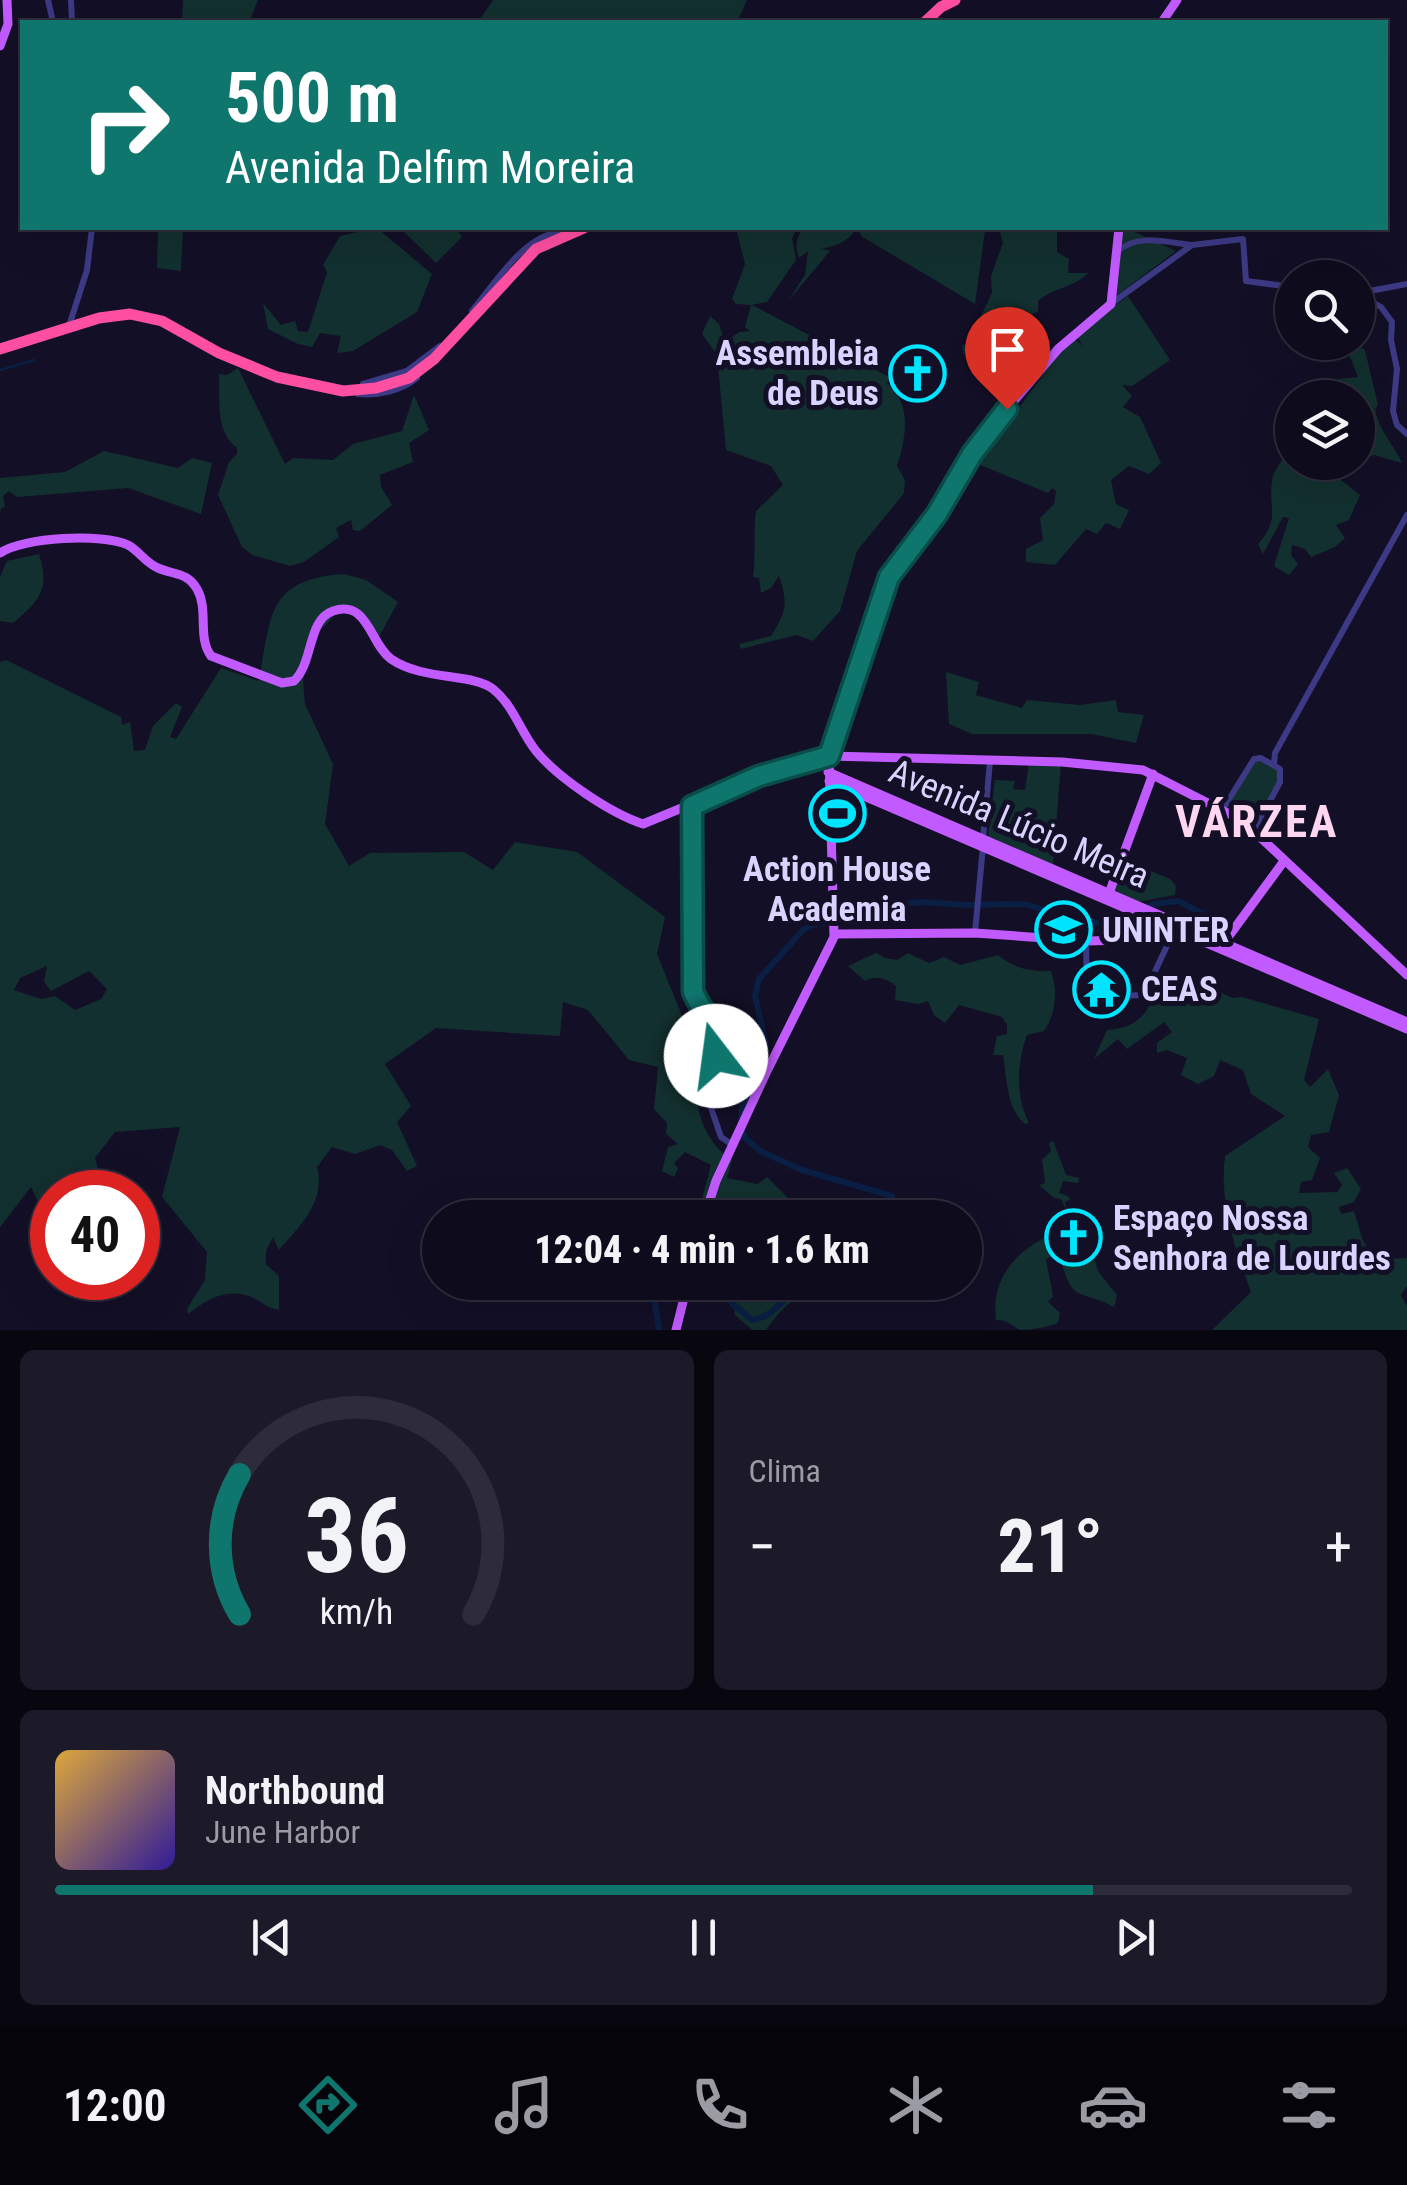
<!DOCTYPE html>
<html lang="pt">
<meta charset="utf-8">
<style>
body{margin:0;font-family:"Roboto Condensed",sans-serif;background:#1c1929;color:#f1f3f6;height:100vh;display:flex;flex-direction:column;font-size:38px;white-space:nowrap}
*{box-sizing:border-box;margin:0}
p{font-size:32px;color:#9b9ba3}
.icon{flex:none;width:55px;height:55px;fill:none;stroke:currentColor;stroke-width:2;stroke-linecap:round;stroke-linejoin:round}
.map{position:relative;height:1330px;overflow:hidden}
.side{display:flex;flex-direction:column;gap:20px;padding:20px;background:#08060f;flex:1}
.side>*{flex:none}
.hud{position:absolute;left:20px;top:20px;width:1368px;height:210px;border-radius:0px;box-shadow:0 10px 40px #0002,0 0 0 2px #2e2b3b;background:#0f766e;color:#fff;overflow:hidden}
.fabs{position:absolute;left:1275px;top:260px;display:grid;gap:20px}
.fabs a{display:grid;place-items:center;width:100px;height:100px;border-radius:50%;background:#0e0b1c;box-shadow:0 10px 40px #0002,0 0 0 2px #2e2b3b;font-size:50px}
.speed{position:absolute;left:30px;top:1170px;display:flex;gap:20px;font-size:50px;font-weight:700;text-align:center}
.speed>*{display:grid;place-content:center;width:130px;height:130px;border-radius:50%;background:#0e0b1c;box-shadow:0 10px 40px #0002,0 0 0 2px #2e2b3b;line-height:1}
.speed .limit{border:15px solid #d22;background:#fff;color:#111}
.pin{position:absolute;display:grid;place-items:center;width:85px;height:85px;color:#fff;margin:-102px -42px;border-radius:50% 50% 50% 0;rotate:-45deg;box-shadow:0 0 10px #0007}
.pin .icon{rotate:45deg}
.me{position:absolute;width:110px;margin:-55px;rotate:345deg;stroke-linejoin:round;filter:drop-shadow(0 0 8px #0008)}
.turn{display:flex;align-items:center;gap:35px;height:210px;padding:0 40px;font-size:45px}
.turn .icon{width:130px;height:130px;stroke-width:2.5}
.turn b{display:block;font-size:70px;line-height:85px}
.big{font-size:75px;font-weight:800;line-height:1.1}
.side .widget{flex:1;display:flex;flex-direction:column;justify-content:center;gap:15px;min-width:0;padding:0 35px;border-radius:15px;background:#1c1929}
.side .dial{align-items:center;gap:0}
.dial svg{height:260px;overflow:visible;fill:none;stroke:#2e2b3b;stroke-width:7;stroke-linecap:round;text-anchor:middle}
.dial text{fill:#f1f3f6;stroke:none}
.song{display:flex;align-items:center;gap:30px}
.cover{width:120px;height:120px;border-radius:15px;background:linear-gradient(135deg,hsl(40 70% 55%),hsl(250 70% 35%))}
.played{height:10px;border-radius:5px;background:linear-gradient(90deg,#0f766e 80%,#2e2b3b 80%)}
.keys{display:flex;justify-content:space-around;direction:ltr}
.heat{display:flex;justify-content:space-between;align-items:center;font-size:55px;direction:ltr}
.side .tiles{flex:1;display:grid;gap:20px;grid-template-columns:1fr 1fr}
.widget:last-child{grid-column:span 2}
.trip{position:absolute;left:422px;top:1200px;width:560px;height:100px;border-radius:50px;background:#0e0b1c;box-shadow:0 10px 40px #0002,0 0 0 2px #2e2b3b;font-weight:800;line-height:100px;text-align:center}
.dock{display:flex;height:160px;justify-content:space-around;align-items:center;background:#06040b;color:#9b9ba3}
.dock .icon{width:70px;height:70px}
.dock .on{color:#0f766e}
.dock b{font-size:45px;color:#f1f3f6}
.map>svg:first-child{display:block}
.green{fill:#12302f;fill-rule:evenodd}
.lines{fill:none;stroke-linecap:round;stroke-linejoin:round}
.stream{stroke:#0a1f44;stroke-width:2.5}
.river{stroke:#0a1f44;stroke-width:6}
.minor{stroke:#3d3a85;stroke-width:6}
.major{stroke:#c25bff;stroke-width:9}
.highway{stroke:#ff4fa3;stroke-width:11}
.route-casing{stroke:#0a4d48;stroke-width:25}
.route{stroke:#0f766e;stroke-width:18}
.labels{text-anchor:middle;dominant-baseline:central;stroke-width:10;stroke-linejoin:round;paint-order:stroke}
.poi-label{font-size:35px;font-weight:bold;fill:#d9d4ff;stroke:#130f26;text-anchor:start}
.street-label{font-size:35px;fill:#d9d4ff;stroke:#130f26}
.district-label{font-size:45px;font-weight:bold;letter-spacing:2.5px;fill:#ffd6f0;stroke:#130f26}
</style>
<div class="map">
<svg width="1407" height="1330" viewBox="0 0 1407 1330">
<rect width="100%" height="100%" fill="#130f26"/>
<!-- green -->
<g class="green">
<polygon points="183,0 258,0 249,22 182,22"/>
<polygon points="493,0 747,0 737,22 478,22"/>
<polygon points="158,228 183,228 181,271 157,268"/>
<polygon points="377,228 432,274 417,312 353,351 337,353 341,336 320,333 312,347 298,344 268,329 263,303 281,325 295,321 298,331 308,332 327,272 323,265 340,236"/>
<polygon points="400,228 456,228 462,237 436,263"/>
<path d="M736 228H797L792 238 796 260 767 302 752 305 895 380 886 382C913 405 906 436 897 466L905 480 904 493 857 551 840 611 813 641 797 635 740 649V644L771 636C787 610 788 604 779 576L771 588 761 593 759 578 753 577C756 555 753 534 756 511L783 485 771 466 726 450 717 355 702 334 710 316 719 324 725 342 739 332 750 331 745 327 751 305 736 304 732 299 745 264Z"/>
<path d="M803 228H856C851 240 834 248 821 248L830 251 788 301 805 275 808 251 799 258C795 245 796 240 803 228Z"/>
<polygon points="859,228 981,228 985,231 975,304 861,236"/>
<path d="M999 228H1057V252L1069 259 1068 273H1088C1074 288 1054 287 1038 301V312L1004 321 991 335V351L976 357 963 354 962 345 972 343 978 334V322L992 293 991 276 1003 243Z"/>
<polygon points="1116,228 1126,228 1176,251 1113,298"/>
<polygon points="1128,296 1170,360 1132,386 1122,385 1132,396 1123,407 1140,417 1161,463 1149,474 1129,466 1111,480 1116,504 1129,510 1120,529 1106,523 1097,534 1086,529 1055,565 1026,562 1026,549 1043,540 1040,518 1054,504 1056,491 1052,488 1048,493 978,464 1071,336 1083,346 1076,335"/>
<path d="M1345 344 1357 345 1365 350 1378 405 1375 409C1379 431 1393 443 1402 463L1374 455 1345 468 1334 463 1358 462V398L1327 397 1338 379 1358 377Z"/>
<path d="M238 368 285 464 293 458 333 460 353 444 402 431 414 395 429 430 409 443 413 462 380 475 381 487 392 505 360 531 353 530 351 520 336 528 339 537 304 562 290 566 252 555 242 547 218 495 229 462 237 454V448C215 431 220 401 219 374L227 375Z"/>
<path d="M1289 450 1292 451V462L1319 463 1360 495 1349 520 1336 525 1345 538 1335 547 1311 557 1305 549 1292 545 1291 555 1298 564 1289 575 1274 566 1289 518 1283 517 1263 554 1258 544C1281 519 1268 507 1272 480 1273 470 1284 459 1289 450Z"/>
<polygon points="104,451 178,468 192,458 212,463 201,514 128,488 17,497 9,491 3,496 5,507 1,508 0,516 0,478 65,472"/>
<path d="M39 554C50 590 40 600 13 623L0 621V577L7 561Z"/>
<path d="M344 574 366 580 398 602 379 637 363 616 338 612 311 640 303 681 305 704 333 764 325 824 349 866 370 853 464 852 493 870 515 842 577 852 665 917 657 954 685 1023 697 1026C695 1075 687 1129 732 1160L727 1178 758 1184 767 1177 796 1206 824 1212 830 1217H697L711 1165 685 1152 674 1163 678 1169 674 1177 662 1171 668 1147 678 1144 666 1134 667 1123 654 1109 658 1067 629 1060 588 1010 563 1002 560 1036 436 1028 385 1064 411 1106 397 1122 417 1166 407 1171 392 1150 380 1145 355 1154 332 1147 317 1167C326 1202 300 1226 279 1250L273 1237 266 1251V1264L279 1276V1310C266 1308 261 1301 249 1296 223 1288 207 1300 188 1314L187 1309 205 1280 207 1252 162 1197 180 1127 115 1132 95 1158 99 1174 78 1179 87 1192H52V1206L41 1208 31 1187 0 1227V662L6 660 121 717 122 725 130 722 134 751 145 750 153 726 176 703 182 707 170 737 176 739 221 668 259 681C271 617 266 579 344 574ZM47 966 44 982 51 991 89 971 107 989 101 999 75 1010 55 996 41 999 14 990 20 978Z"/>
<polygon points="946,672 979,682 976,695 1022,708 1027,700 1080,705 1116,700 1118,712 1144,715 1136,743 1091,734 972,734 949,724"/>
<polygon points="1258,758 1280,770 1281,775 1257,821 1230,802"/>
<polygon points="1029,762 1061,763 1053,866 988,836 995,780 1015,781 1013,789 1025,790"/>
<polygon points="1123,859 1170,879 1176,886 1175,895 1138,902 1111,892"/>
<path d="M876 953 885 958 897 960 908 953 929 963 944 957 960 965 998 955C1013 968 1032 972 1051 971 1058 990 1056 1014 1044 1031L1027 1035C1017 1062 1015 1096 1029 1123L1025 1124C1006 1108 1007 1078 1003 1055H993L997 1036 1007 1034V1025L1002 1017 959 1005 945 1023 934 1015 928 1001 919 1004 895 1000 896 986C885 978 877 975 865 981L848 966Z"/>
<path d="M1158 985 1180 994 1217 991 1233 998 1242 997 1319 1019 1304 1080 1310 1087 1328 1069 1339 1095 1329 1132 1311 1135 1308 1147 1320 1158 1312 1180 1301 1182 1299 1193 1337 1192 1342 1185 1334 1173 1347 1168 1361 1189 1354 1202 1339 1207 1341 1214 1354 1211 1363 1241 1376 1260 1407 1258V1286L1401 1295 1407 1306V1330H1212L1251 1292C1235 1249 1219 1203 1225 1156L1285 1116 1251 1094 1243 1070 1220 1060 1214 1076 1198 1084 1181 1075 1187 1058 1167 1050 1157 1053V1043L1172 1032 1164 1022 1127 1049 1118 1039 1094 1059 1107 1030C1137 1029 1150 1012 1158 985Z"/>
<polygon points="1053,1141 1066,1175 1079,1178 1078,1183 1063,1181 1059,1193 1068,1196 1070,1200 1065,1202 1066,1210 1061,1199 1054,1198 1039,1185 1045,1183 1042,1160 1051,1151 1049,1143"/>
<path d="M1042 1239 1070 1242 1094 1257 1098 1271 1117 1295 1114 1307C1078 1288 1073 1305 1060 1258L1053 1256 1046 1259 1053 1296 1048 1302 1060 1313 1058 1323C1047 1327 1033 1330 1021 1330 1010 1326 1010 1320 996 1320 991 1283 1011 1256 1042 1239Z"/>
<path d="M693 1283V1282L825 1283C797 1294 783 1306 766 1330H752L734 1314 735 1310 721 1296 692 1287Z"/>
</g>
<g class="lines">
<!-- stream -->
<polyline class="stream" points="0,370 34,360"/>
<!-- river -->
<g class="river">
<polyline points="872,1218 892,1203 892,1196 802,1170 760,1151 745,1138 741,1126 742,1108 761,1067 766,1045 755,996 759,979 803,930 814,924 844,921 902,904 922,902 965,905 1025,904 1076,920 1112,924 1130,920 1154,904 1178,901 1235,930"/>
<path d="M700 1282 716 1289 752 1320C775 1318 788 1290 809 1282"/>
<polyline points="659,1330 653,1291 664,1282"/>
</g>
<!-- minor -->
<g class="minor">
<polyline points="48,0 53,22"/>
<polyline points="71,0 72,22"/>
<path d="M1117 252C1136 233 1166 242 1191 245"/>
<polyline points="1359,293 1407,284"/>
<polyline points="1358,294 1381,307 1392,322 1391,340 1397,369 1393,411 1397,425 1407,434"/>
<polyline points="1112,303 1192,245 1243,239 1246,281 1292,287"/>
<path d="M472 311C495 284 526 230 566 232"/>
<polyline points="69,326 87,270 92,228"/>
<polyline points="363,384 407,371 440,346"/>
<path d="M358 394C378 396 401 391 417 378"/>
<polyline points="1274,764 1275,753 1407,515"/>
<polyline points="692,805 693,991 699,1006 712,1019 718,1035 708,1099 721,1137 734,1146"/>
<polyline points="1223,809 1254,759 1261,758 1280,769 1280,782 1254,831"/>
<polyline points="983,839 990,761"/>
<polyline points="975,933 983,846"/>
<polyline points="1086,941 1087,997 1144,995 1173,933"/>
</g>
<!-- major -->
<g class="major">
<polyline points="1162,22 1177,0"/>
<polyline points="0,46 8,24 7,0"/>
<path d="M0 553C23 537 103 533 128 545 139 551 146 563 158 568 174 575 187 572 197 589 209 610 197 637 211 656L282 683 294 681C314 662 307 620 333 611 368 599 370 644 391 659 423 681 473 673 493 689 514 706 520 731 536 751 558 778 610 813 643 824L759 776 829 756 1062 762 1143 770 1243 821 1407 975"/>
<polyline points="828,772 1407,1022"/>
<polyline points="829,781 1407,1029"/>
<polyline points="1108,896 1153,774"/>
<polyline points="835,934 975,933 1086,941 1130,940 1167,936 1177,925"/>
<polyline points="1223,944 1284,861"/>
<polyline points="704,1218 716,1181 766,1073 834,937 829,756 889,577 932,520 968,459 992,427 1058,349 1111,304 1119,228"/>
<polyline points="676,1330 688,1282"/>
</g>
<!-- highway -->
<g class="highway">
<polyline points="925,22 941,7 955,0"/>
<polyline points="0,349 99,318 130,314 162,321 219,353 277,377 343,391 376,388 409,378 434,359 536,249 584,228"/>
</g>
</g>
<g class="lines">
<defs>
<path id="route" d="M716 1056C726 1022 702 1018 693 991L692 806 759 776 829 756 889 577 937 514 972 454 1007 409"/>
</defs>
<!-- route casing -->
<use href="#route" class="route-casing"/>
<!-- route -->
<use href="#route" class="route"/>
</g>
<!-- icons -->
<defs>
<symbol id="church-ring" viewBox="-11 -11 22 22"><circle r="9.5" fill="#130f26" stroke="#00e5ff" stroke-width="1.5"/><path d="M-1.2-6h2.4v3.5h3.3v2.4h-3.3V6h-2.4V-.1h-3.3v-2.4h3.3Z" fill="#00e5ff"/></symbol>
<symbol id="stadium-ring" viewBox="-11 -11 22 22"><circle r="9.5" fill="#130f26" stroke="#00e5ff" stroke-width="1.5"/><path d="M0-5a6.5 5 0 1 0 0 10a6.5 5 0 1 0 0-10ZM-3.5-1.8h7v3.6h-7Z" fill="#00e5ff"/></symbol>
<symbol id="university-ring" viewBox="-11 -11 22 22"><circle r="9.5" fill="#130f26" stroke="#00e5ff" stroke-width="1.5"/><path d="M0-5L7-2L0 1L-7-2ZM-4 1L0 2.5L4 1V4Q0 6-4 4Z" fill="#00e5ff"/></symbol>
<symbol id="temple-ring" viewBox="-11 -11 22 22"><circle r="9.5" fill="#130f26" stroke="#00e5ff" stroke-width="1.5"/><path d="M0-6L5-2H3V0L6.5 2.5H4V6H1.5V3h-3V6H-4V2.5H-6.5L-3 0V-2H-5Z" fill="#00e5ff"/></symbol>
</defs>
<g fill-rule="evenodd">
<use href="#church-ring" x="886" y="342" width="63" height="63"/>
<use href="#stadium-ring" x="806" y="782" width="63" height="63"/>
<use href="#university-ring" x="1032" y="898" width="63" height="63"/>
<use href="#temple-ring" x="1070" y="958" width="63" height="63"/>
<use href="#church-ring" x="1042" y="1206" width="63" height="63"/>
</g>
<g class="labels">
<!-- poi labels -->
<g class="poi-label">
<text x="879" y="353" text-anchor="end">Assembleia<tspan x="879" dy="40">de Deus</tspan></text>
<text x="837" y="869" text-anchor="middle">Action House<tspan x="837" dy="40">Academia</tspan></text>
<text x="1102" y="930">UNINTER</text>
<text x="1141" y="989">CEAS</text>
<text x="1113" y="1218">Espaço Nossa<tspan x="1113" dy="40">Senhora de Lourdes</tspan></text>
</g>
<!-- street labels -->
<g class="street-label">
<text transform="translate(1019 824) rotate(23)">Avenida Lúcio Meira</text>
</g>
<!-- district labels -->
<g class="district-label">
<text x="1257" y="821">VÁRZEA</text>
</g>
</g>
</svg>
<div class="fabs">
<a><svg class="icon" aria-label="search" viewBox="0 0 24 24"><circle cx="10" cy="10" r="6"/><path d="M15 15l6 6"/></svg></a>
<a><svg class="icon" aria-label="layers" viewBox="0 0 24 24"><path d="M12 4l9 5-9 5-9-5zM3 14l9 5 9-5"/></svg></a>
</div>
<div class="speed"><div class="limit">40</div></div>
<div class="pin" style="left:1007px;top:409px;background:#d93025"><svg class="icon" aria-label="arrive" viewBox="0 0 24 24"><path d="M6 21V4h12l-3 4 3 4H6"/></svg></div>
<svg class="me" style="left:716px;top:1056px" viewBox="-20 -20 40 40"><circle r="19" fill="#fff"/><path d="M0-13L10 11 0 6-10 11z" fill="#0f766e"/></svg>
<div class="trip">12:04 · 4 min · 1.6 km</div>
<div class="hud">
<div class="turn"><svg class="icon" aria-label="right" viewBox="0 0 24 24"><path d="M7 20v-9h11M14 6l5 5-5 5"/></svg><div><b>500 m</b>Avenida Delfim Moreira</div></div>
</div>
</div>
<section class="side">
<div class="tiles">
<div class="widget dial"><svg viewBox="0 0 100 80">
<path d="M14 69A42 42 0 1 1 86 69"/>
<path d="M14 69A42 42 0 0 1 14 26" stroke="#0f766e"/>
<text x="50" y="56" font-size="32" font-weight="700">36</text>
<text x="50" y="72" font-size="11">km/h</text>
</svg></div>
<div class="widget"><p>Clima</p>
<div class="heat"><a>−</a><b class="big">21°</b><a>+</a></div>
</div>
<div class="widget">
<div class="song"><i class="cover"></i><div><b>Northbound</b><p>June Harbor</p></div></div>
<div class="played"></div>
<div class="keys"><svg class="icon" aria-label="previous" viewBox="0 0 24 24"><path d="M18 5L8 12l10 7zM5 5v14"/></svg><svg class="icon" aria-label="pause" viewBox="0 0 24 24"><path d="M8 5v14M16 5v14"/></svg><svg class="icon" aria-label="next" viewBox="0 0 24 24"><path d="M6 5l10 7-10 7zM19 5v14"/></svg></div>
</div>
</div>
</section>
<nav class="dock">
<b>12:00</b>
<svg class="icon on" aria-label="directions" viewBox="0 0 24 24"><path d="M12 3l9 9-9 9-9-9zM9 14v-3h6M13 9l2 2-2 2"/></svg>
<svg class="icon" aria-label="music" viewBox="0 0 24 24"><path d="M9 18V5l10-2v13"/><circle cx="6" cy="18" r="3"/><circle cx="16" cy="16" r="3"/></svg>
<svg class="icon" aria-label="phone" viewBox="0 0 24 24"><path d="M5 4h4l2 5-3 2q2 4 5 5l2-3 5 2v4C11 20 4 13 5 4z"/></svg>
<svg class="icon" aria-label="climate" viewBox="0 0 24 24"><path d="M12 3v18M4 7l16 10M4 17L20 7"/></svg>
<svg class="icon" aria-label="car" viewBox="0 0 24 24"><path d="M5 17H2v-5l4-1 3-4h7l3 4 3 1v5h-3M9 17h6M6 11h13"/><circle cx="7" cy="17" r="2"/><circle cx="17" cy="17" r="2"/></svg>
<svg class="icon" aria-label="filters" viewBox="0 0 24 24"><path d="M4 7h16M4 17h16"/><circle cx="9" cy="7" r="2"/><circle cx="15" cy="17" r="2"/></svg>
</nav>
